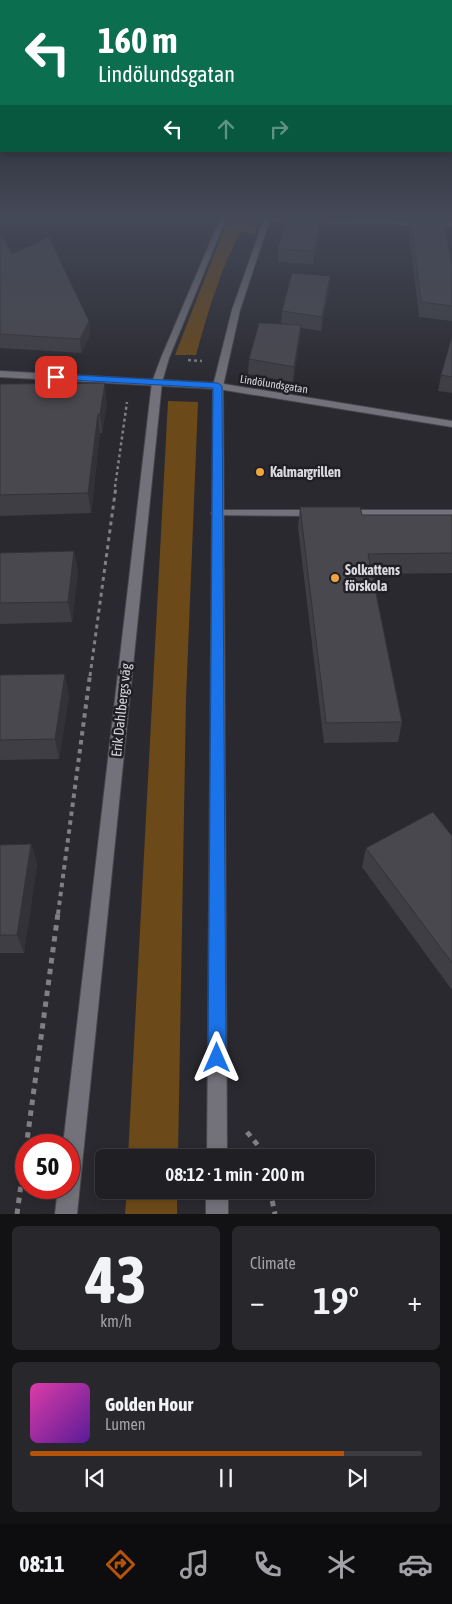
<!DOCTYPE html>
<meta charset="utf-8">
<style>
body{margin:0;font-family:"Asap Condensed",sans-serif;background:#28272b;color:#f1f3f6;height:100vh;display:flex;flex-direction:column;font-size:19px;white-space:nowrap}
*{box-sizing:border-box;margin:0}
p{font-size:16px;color:#a2a2a6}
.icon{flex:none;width:28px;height:28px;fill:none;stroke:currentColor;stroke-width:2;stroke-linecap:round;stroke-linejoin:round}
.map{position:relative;height:1214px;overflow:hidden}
.drawer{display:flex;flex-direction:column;gap:12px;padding:12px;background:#121113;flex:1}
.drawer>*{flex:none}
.banner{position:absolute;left:0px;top:0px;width:452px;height:152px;box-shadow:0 2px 8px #0003,0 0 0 1px #3d3d41;background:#0b6e4f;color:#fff;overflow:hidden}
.speed{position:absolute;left:15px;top:1134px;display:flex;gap:10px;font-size:25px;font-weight:700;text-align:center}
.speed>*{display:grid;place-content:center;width:65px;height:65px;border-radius:50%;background:#201f23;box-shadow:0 2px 8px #0003,0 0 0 1px #3d3d41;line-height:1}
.speed .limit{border:8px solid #d22;background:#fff;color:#111}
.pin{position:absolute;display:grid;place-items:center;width:42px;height:42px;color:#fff;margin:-21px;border-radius:10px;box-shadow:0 2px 8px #0006}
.me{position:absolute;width:55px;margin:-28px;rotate:0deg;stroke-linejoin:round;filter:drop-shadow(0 0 4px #0008)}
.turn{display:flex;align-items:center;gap:18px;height:105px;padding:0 15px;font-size:22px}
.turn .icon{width:65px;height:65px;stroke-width:2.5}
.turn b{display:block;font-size:35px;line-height:42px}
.lanes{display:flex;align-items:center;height:48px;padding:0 15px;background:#0003;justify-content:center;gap:25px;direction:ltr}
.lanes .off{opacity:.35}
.big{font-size:38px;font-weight:600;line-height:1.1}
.drawer .card{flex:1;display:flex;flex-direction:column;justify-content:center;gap:8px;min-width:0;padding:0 18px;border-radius:8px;background:#28272b}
.drawer .dial{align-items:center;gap:0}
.dial b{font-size:65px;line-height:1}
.song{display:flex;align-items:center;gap:15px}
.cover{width:60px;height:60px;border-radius:8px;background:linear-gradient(135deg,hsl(320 70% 55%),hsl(270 70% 35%))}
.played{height:5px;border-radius:2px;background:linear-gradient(90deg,#b45309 80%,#3d3d41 80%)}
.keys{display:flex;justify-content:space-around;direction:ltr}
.heat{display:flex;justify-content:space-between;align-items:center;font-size:28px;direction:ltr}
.drawer .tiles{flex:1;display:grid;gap:12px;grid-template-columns:1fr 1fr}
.card:last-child{grid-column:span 2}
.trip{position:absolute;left:95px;top:1149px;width:280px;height:50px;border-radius:8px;background:#201f23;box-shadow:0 2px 8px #0003,0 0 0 1px #3d3d41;font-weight:600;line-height:50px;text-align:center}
.tabs{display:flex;height:80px;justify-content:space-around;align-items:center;background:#0d0c0e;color:#a2a2a6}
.tabs .icon{width:35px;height:35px}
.tabs .active{color:#b45309}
.tabs b{font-size:22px;color:#f1f3f6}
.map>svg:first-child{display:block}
.green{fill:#6c4918}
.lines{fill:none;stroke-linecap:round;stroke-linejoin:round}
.street-casing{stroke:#47464a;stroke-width:2}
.secondary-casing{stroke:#47464a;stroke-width:2}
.path-far3{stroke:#807f84;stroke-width:2.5;stroke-dasharray:3 3;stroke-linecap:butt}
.path-far2{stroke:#807f84;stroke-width:3;stroke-dasharray:4 4;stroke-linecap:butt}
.path-far1{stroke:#807f84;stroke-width:4;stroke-dasharray:4.5 4.5;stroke-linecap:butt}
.path{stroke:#807f84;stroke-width:5;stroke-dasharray:5.5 5.5;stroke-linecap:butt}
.street{fill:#73727a;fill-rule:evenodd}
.secondary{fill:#73727a;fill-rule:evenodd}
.wall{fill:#3f3e44}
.shaded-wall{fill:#333237}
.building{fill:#49484f;stroke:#333237}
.route{fill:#1a73e8;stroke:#114b97}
.poi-dot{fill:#f0a63f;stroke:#201f26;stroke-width:2}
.labels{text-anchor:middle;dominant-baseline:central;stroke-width:5;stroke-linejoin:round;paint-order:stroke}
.far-street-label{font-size:11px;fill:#dad9dd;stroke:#201f26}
.poi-label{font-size:14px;font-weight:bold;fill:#dad9dd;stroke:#201f26;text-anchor:start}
.street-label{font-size:14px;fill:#dad9dd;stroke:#201f26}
</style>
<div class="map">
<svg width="452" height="1214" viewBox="0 0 452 1214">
<rect width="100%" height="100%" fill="#2a292f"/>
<!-- green -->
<g class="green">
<path d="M228 219 248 221 257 226 255 234 241 231C220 270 208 312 196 355H175Z"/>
<polygon points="168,401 198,402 186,699 178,1157 128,1157"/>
<polygon points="127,1190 177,1190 177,1214 125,1214"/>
</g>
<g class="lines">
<defs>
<g id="street">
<polygon points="266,219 452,222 452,226 269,221"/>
<polygon points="0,371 218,383 452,421 452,427 218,389 0,377"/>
<polygon points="217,510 315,510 321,513 315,516 213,515 211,513"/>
<polygon points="345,510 452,510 452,516 341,515 339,513 341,511"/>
</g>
<g id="secondary">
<polygon points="220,219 226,219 169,358 162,382 77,1214 55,1214 58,1188 69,1188 69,1145 63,1145 152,382 161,358"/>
<polygon points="264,219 270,219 240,310 223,386 227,1158 207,1158 213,386 232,310"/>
<rect x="206" y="1190" width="22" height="24"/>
</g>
</defs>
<!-- street casing -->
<use href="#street" class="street-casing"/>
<!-- secondary casing -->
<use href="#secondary" class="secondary-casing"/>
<!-- path-far3 -->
<g class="path-far3">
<polyline points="188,360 202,361"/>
<polyline points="115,487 127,402"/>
</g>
<!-- path-far2 -->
<polyline class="path-far2" points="90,676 116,486"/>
<!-- path-far1 -->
<polyline class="path-far1" points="58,914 90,675"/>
<!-- path -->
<g class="path">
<polyline points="247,1132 261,1149 263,1158"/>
<polyline points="270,1190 275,1214"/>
<polyline points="17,1214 58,913"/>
</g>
<!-- street -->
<use href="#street" class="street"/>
<!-- secondary -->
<use href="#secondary" class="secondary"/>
</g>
<!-- wall -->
<g class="wall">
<polygon points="411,220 452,265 452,321 419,317 409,233"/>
<polygon points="321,224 313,264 278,262 278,249"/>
<polygon points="0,231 12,254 89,321 90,335 81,353 0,348"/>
<polygon points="330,276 329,289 321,331 301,328 300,339 293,382 248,374 249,359 281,324 282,311"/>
<polygon points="452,336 452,393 438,391 441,375"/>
<polygon points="0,384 107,402 102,433 100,433 91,513 0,516"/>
<polygon points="300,507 362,515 452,515 452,573 372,574 402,722 398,742 324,743 298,528"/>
<polygon points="74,551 78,572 72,622 0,624 0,553"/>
<polygon points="0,675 69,695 59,759 0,760"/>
<polygon points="452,836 452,990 362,867 366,848"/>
<polygon points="31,844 37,864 24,953 0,953 0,845"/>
</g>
<!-- shaded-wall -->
<g class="shaded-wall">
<polygon points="321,219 322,219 313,264 314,251"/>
<polygon points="330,276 329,289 321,331 322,317"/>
<polygon points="89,321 90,335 81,353 80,339"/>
<polygon points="301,325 300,339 293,382 294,367"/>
<polygon points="105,383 107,402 102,433 100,414"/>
<polygon points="98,414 100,433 91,513 88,493"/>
<polygon points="74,551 78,572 72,622 68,602"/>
<polygon points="65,674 69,695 59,759 55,739"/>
<polygon points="31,844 37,864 24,953 17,935"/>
</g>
<!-- building -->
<g class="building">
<polygon points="286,219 321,219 314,251 278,249"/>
<polygon points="411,220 444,221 452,265 452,306 421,302"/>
<polygon points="0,231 12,254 49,237 89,321 80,339 0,334"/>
<polygon points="292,273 330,276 322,317 282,311"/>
<polygon points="259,323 301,325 294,367 249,359"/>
<polygon points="452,336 452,377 441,375"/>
<polygon points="105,383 100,414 98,414 88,493 0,495 0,384"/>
<polygon points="300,507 360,507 362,515 452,515 452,553 368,554 402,722 326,723"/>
<polygon points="74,551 68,602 0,603 0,553"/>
<polygon points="65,674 55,739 0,740 0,675"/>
<polygon points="433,812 452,836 452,963 366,848"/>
<polygon points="31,844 17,935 0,935 0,845"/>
</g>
<!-- sky -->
<linearGradient id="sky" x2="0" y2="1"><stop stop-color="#17171a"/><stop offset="0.56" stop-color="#444958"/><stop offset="1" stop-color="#444958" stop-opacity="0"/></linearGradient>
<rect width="452" height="388" fill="url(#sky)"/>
<!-- route -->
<polygon class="route" points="56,374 218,383 222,386 226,1058 223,1065 217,1067 211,1065 208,1058 213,388 54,379 52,377"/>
<!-- markers -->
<g class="poi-dot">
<circle cx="260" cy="472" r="5"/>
<circle cx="335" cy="578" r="5"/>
</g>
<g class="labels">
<!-- far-street labels -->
<g class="far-street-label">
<text transform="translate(274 384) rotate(9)">Lindölundsgatan</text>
</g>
<!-- poi labels -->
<g class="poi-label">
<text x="270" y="472">Kalmargrillen</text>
<text x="345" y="570">Solkattens<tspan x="345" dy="16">förskola</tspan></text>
</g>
<!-- street labels -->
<g class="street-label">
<text transform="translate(121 710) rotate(-84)">Erik Dahlbergs väg</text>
</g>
</g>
</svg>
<div class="speed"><div class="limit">50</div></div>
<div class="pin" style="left:56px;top:377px;background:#d93025"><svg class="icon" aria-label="arrive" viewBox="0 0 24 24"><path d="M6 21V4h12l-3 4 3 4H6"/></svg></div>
<svg class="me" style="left:217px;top:1058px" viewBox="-20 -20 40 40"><path d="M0-17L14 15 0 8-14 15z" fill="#1a73e8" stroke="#fff" stroke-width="4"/></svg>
<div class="trip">08:12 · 1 min · 200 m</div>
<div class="banner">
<div class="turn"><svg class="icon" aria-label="left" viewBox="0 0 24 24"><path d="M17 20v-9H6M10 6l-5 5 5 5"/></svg><div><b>160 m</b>Lindölundsgatan</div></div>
<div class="lanes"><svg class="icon" aria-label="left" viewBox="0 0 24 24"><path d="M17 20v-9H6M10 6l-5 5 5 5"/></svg><svg class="icon off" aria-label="ahead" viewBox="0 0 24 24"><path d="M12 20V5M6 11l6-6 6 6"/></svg><svg class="icon off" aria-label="right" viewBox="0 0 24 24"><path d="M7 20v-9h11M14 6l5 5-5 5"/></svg></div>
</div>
</div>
<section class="drawer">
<div class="tiles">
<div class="card dial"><b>43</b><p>km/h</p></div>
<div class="card"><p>Climate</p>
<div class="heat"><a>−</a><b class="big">19°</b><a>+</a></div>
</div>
<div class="card">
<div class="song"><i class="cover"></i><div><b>Golden Hour</b><p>Lumen</p></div></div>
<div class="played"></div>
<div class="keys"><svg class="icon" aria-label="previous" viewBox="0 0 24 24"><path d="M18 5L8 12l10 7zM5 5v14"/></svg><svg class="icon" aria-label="pause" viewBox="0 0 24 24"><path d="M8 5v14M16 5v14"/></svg><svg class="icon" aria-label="next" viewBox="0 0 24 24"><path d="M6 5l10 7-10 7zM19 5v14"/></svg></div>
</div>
</div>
</section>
<nav class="tabs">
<b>08:11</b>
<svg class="icon active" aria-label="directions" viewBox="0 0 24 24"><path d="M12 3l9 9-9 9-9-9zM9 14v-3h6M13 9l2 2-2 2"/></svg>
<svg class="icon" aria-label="music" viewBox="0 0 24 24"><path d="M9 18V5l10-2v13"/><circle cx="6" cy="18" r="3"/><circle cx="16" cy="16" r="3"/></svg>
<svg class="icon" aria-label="phone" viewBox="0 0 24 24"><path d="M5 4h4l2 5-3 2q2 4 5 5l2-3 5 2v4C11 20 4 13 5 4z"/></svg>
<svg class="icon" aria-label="climate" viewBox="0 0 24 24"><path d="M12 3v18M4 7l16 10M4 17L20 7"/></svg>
<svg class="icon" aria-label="car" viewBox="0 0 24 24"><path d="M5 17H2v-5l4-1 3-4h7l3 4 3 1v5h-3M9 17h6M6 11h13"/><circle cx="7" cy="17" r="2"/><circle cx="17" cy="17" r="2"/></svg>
</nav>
